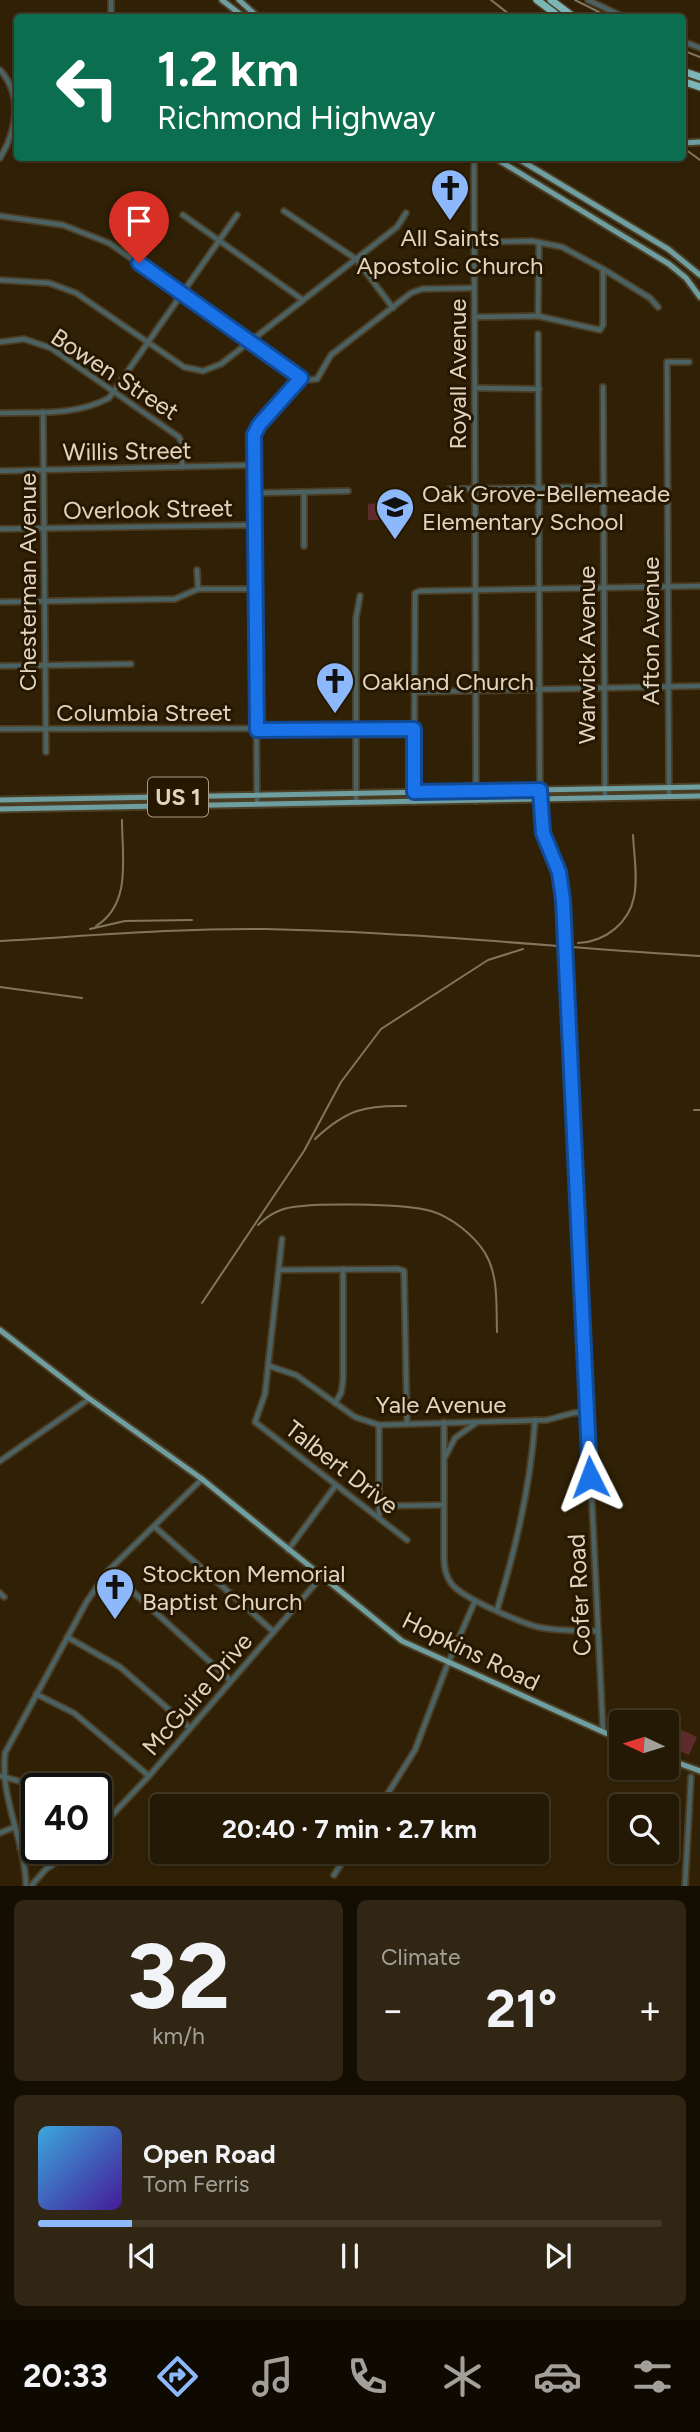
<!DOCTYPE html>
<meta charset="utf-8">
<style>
body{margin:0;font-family:Figtree,sans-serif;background:#302613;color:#f1f3f6;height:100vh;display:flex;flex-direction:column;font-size:26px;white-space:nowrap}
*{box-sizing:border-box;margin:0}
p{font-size:23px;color:#a3a09a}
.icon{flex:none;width:38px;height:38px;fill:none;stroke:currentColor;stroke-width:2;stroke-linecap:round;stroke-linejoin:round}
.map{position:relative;height:1886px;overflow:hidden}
.details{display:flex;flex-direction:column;gap:14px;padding:14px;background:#140e02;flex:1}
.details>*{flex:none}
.banner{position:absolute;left:14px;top:14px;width:672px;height:147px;border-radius:7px;box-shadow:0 2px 5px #0004,0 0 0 2px #413826;background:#0b6e4f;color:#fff;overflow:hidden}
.needle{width:46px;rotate:274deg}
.controls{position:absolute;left:609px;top:1710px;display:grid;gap:14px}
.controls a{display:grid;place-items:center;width:70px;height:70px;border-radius:7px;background:#241904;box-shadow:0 2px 5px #0004,0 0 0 2px #413826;font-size:35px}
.speed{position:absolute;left:21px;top:1773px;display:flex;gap:14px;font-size:35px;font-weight:700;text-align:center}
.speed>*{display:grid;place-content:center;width:91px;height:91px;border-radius:50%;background:#241904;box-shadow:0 2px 5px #0004,0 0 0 2px #413826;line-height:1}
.speed .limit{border:4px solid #111;border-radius:10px;background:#fff;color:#111}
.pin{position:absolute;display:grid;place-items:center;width:60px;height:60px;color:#fff;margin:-72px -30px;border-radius:50% 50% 50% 0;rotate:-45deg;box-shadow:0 0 7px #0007}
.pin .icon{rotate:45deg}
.me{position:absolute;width:77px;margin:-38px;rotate:357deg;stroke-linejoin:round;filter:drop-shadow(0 0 5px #0008)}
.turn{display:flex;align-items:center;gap:24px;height:147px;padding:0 28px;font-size:32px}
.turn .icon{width:91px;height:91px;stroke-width:2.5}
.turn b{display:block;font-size:49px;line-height:60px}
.big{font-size:52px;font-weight:700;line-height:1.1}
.details .card{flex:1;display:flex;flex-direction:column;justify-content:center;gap:10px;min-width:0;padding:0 24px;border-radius:10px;background:#302613}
.details .dial{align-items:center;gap:0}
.dial b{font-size:91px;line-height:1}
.song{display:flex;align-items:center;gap:21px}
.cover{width:84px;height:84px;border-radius:10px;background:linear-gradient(135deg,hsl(200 70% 55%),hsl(260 70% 35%))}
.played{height:7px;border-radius:4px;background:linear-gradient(90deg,#8db9fc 15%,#413826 15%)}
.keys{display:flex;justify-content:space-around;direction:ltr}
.heat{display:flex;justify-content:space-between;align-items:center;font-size:38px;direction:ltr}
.details .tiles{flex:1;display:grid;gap:14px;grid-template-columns:1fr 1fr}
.card:last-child{grid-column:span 2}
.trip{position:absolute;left:150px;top:1794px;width:399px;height:70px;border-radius:7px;background:#241904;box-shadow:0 2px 5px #0004,0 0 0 2px #413826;font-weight:700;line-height:70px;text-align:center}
.tab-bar{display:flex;height:112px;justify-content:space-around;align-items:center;background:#0e0a02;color:#a3a09a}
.tab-bar .icon{width:49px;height:49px}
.tab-bar .current{color:#8db9fc}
.tab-bar b{font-size:32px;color:#f1f3f6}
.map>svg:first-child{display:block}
.green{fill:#5e2b2d}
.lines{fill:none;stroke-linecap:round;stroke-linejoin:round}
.minor-casing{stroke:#4c3e24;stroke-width:8}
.major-casing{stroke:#4c3e24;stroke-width:9}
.highway-casing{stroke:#4c3e24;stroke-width:10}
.minor{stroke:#4b6162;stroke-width:4.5}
.major{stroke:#6f9ea0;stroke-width:5}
.highway{stroke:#7db6b8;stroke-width:7}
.rail{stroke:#83755d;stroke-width:2}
.route-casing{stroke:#114b97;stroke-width:18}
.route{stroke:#1a73e8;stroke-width:12}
.labels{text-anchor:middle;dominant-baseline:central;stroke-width:6;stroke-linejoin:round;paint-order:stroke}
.shield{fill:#261800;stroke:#a99c87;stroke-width:2}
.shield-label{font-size:23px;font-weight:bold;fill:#e1d5c1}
.poi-label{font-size:24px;fill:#e1d5c1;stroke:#261800;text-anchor:start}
.street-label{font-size:24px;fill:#e1d5c1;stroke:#261800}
</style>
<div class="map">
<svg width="700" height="1886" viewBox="0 0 700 1886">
<rect width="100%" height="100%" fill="#302106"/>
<!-- green -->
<g class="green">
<polygon points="379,503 379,520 368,520 368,504"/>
<polygon points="677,1728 697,1737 689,1755 668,1746"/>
</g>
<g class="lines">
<defs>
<g id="minor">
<polyline points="111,0 111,18"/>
<polyline points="588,0 626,18"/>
<polyline points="682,41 700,48"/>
<path d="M0 70C23 95 17 130 0 158"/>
<polyline points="474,158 476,801"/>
<polyline points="284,211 356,259 393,308"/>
<polyline points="183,215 303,300"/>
<polyline points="0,216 63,225 109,243 306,380 317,379 331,355 411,293 422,289 474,288"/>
<polyline points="474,242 532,241 562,247 603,269 650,298 658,307"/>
<polyline points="0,280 49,283 76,293 184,367 203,371 221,364 397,227 406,213"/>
<polyline points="538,316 539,242"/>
<polyline points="475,317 538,316 600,330 603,325 603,270"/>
<path d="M538 334 540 816C544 846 561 870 563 900L603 1731"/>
<polyline points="0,342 24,339 51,348 179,437 182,444 182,467"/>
<polyline points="603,387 605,798"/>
<polyline points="475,388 539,389"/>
<polyline points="43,412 46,752"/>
<path d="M0 413C37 412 75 416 109 398L237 215"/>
<polyline points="0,471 255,465"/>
<polyline points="450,489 603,487"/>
<polyline points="255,493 348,491"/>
<polyline points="0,529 255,525"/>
<polyline points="304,546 304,492"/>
<polyline points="197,570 198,589"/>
<polyline points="0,602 175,599 198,589 256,589"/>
<polyline points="0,666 131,664"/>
<polyline points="414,692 700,686"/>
<polyline points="0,729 414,728"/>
<polyline points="669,797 667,362 689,362"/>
<polyline points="414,802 415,593 420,591 700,586"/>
<polyline points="356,803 356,618 360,596"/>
<polyline points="257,804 254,435 259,425 301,378"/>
<polyline points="282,1239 265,1394 255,1422 407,1540"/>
<polyline points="279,1270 398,1269 404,1271 407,1423"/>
<polyline points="269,1366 296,1375 355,1417 379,1425 547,1420 573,1413 587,1412"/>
<polyline points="335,1403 341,1393 343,1381 343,1269"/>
<path d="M444 1422V1558C444 1567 445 1575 451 1583 461 1598 520 1622 538 1627 558 1631 578 1631 598 1631"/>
<polyline points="379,1425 379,1518"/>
<polyline points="445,1457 455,1438 476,1423"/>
<polyline points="0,1461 89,1399"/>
<polyline points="379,1506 443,1505"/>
<polyline points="155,1527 274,1632"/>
<polyline points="288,1550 336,1485"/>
<polyline points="109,1570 231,1681"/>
<polyline points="0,1593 4,1597"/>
<path d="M497 1610C516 1548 531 1484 535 1420"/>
<polyline points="67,1637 120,1667 189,1727"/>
<polyline points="36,1694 74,1713 149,1776"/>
<polyline points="0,1776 46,1788"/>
<polyline points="380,1806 415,1750 448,1663 475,1601"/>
<polyline points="96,1832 149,1776 322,1576"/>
<polyline points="0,1833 12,1828"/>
<polyline points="20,1848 37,1858 56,1861"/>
<polyline points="334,1875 349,1852"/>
<path d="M26 1886C25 1839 0 1801 5 1753L87 1601 109 1570 202 1479"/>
<polyline points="31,1886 46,1869 79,1848"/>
<polyline points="685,1886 691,1777"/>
</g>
<g id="major">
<polyline points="222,0 245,18"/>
<polyline points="239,0 259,18"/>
<polyline points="682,143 700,142"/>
<polyline points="495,158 669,264 686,278 700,297"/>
<polyline points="517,158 668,249 700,275"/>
<polyline points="0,800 700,787"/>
<polyline points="0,809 700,796"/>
<polyline points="0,1330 87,1397 202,1479 402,1641 621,1740"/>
<polyline points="667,1759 700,1771"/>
</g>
<g id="highway">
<polyline points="537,0 561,18"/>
<polyline points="551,0 575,18"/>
<polyline points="682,71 700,77"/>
<polyline points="682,81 700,87"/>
</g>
</defs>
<!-- minor casing -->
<use href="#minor" class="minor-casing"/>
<!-- major casing -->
<use href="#major" class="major-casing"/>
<!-- highway casing -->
<use href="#highway" class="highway-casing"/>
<!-- minor -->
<use href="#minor" class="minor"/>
<!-- major -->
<use href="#major" class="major"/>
<!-- highway -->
<use href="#highway" class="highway"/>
<!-- rail -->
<g class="rail">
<polyline points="491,0 514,18"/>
<polyline points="575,0 611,18"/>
<polyline points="682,50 700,57"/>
<polyline points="682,147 700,160"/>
<path d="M96 926C132 904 122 857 122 820"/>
<polyline points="90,929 125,921 192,920"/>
<path d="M0 941C88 936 177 928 265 929 411 932 555 947 700 956"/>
<path d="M578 943C605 942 629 923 634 897 638 878 634 855 633 835"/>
<polyline points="0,987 82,998"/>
<polyline points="694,1110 700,1110"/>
<path d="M315 1139C346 1110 364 1105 406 1106"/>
<path d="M258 1225C264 1219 273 1213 281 1210 301 1201 408 1204 431 1211 451 1217 474 1235 485 1253 499 1276 496 1306 497 1332"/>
<polyline points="202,1303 304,1151 341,1082 381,1029 488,960 523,949"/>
</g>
</g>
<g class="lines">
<defs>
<polyline id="route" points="139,263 301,378 259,425 254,435 257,730 414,729 414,792 540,790 543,833 559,872 563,900 590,1477"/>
</defs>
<!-- route casing -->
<use href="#route" class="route-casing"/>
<!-- route -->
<use href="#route" class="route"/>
</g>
<!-- icons -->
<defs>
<symbol id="church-pin" viewBox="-11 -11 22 30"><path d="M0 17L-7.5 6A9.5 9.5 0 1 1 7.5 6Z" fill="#8db9fc" stroke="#261800"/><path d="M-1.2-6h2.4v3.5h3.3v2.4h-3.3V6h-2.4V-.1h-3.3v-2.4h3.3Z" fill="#111"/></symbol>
<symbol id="school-pin" viewBox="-11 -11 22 30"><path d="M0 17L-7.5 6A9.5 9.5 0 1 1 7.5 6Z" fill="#8db9fc" stroke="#261800"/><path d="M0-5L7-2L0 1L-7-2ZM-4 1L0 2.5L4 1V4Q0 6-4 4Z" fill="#111"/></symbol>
</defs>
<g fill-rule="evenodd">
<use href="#church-pin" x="428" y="166" width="44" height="60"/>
<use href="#school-pin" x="373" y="485" width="44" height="60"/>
<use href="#church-pin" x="313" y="659" width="44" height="60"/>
<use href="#church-pin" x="93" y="1565" width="44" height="60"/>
</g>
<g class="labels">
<!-- shield labels -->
<rect class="shield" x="148" y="777.5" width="60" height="39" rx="5"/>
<g class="shield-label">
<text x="178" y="797">US 1</text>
</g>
<!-- poi labels -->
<g class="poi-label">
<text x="450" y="237" text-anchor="middle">All Saints<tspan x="450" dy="28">Apostolic Church</tspan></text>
<text x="422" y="493">Oak Grove-Bellemeade<tspan x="422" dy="28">Elementary School</tspan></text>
<text x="362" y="681">Oakland Church</text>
<text x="142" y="1573">Stockton Memorial<tspan x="142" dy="28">Baptist Church</tspan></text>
</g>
<!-- street labels -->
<g class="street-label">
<text transform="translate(115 374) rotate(33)">Bowen Street</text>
<text transform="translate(457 374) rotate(-90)">Royall Avenue</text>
<text transform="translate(127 451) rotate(-1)">Willis Street</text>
<text transform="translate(148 509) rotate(-1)">Overlook Street</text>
<text transform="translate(27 582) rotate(-90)">Chesterman Avenue</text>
<text transform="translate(650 631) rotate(-90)">Afton Avenue</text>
<text transform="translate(586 655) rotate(-90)">Warwick Avenue</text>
<text x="144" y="712">Columbia Street</text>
<text x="441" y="1404">Yale Avenue</text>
<text transform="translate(342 1467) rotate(38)">Talbert Drive</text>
<text transform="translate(579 1595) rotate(-93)">Cofer Road</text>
<text transform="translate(471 1651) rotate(26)">Hopkins Road</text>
<text transform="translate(197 1694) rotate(-49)">McGuire Drive</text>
</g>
</g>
</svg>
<div class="controls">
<a><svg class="needle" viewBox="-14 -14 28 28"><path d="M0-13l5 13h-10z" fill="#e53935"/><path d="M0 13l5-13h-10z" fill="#a3a09a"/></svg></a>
<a><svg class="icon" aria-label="search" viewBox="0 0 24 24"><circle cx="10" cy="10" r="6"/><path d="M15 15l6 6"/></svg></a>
</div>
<div class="speed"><div class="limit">40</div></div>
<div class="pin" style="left:139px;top:263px;background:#d93025"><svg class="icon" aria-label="arrive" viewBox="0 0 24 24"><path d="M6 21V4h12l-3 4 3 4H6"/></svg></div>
<svg class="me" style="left:590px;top:1477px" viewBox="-20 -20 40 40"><path d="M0-17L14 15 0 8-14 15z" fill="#1a73e8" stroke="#fff" stroke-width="4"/></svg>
<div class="trip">20:40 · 7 min · 2.7 km</div>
<div class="banner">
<div class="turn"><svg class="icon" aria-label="left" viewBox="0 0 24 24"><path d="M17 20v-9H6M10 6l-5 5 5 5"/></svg><div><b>1.2 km</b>Richmond Highway</div></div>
</div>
</div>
<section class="details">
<div class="tiles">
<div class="card dial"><b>32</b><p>km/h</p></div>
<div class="card"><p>Climate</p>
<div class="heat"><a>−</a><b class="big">21°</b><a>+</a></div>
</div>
<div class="card">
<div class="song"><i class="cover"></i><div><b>Open Road</b><p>Tom Ferris</p></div></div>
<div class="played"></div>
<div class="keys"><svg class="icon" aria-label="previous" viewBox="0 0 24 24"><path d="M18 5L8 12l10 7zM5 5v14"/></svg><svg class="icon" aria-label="pause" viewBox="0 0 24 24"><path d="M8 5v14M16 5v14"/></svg><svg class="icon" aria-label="next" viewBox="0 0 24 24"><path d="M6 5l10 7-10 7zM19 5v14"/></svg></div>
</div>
</div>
</section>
<nav class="tab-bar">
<b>20:33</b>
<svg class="icon current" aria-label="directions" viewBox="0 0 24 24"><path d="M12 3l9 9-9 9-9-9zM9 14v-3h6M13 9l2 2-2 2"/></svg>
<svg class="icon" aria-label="music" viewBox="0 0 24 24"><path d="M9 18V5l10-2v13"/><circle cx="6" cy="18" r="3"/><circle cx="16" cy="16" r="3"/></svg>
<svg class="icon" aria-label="phone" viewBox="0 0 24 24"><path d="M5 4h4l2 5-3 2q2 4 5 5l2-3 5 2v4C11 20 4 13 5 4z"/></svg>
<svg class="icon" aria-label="climate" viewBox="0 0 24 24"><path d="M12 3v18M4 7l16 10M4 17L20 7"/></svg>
<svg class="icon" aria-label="car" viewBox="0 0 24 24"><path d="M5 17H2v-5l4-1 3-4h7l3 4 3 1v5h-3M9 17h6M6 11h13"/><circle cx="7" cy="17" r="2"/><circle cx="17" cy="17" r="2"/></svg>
<svg class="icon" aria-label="filters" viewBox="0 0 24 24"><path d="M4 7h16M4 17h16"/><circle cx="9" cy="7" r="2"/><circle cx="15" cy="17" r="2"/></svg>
</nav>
